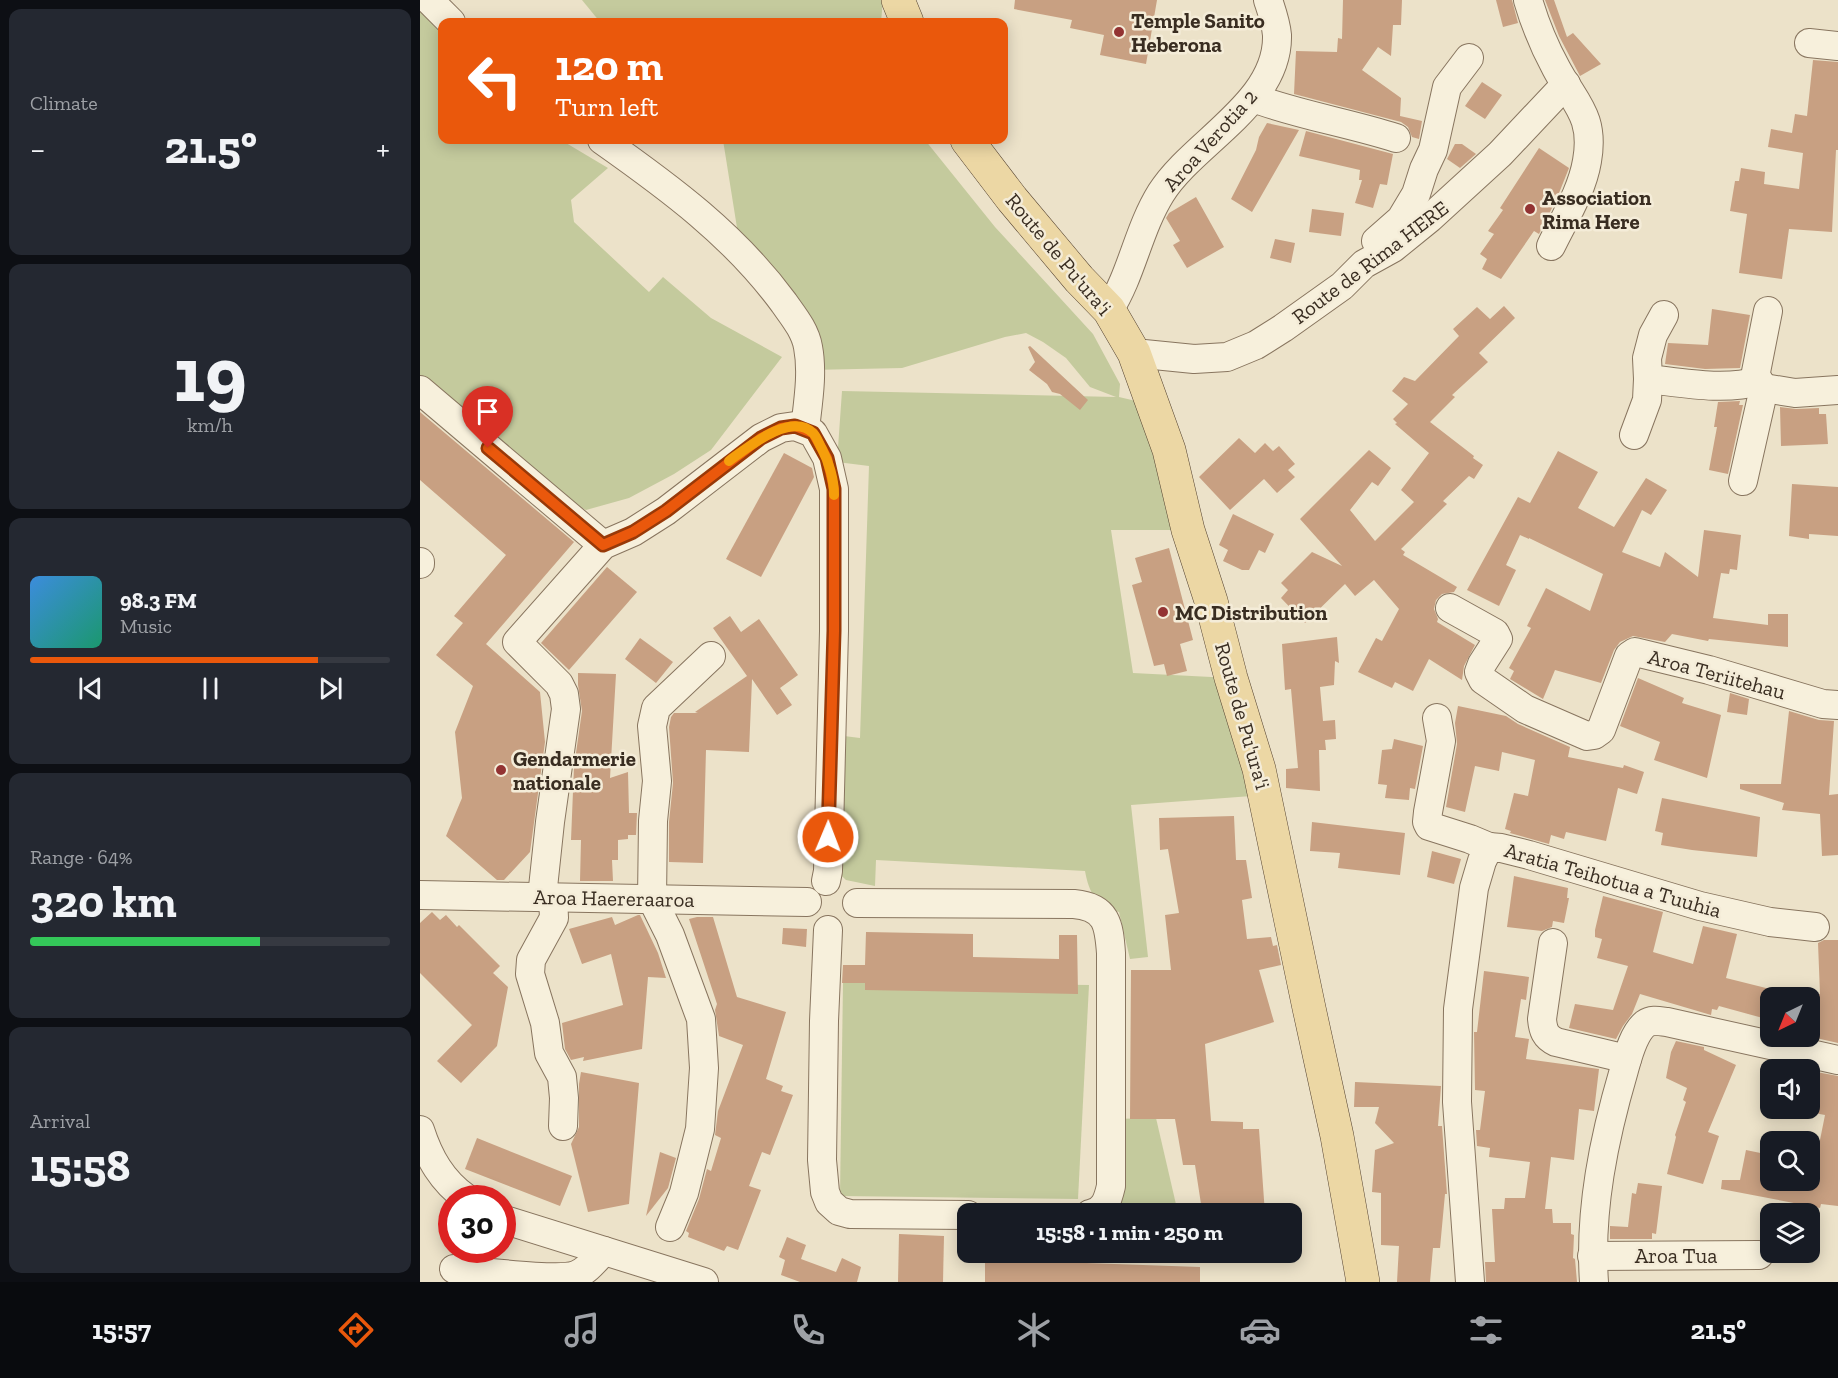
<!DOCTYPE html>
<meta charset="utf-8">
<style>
body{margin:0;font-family:"Zilla Slab",serif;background:#242831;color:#f1f3f6;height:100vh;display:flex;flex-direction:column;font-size:22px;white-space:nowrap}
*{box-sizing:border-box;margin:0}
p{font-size:20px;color:#9ea1a6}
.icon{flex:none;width:33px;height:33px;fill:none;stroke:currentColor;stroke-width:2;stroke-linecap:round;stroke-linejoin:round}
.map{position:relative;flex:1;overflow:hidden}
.sheet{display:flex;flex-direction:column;gap:9px;padding:9px;background:#0d0f14;width:420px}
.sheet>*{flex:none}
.banner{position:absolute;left:18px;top:18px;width:570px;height:126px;border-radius:12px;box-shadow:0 3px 15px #0003;background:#ea580c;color:#fff;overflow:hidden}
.needle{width:39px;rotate:223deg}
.tools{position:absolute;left:1340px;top:987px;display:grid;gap:12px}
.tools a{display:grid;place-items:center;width:60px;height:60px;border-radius:12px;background:#171b24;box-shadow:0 3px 15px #0003;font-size:30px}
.speed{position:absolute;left:18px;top:1185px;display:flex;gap:12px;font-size:30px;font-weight:700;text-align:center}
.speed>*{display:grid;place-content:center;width:78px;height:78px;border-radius:50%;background:#171b24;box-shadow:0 3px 15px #0003;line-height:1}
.speed .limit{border:9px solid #d22;background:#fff;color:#111}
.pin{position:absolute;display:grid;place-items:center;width:51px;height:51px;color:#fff;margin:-62px -26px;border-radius:50% 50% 50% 0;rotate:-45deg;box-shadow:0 0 6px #0007}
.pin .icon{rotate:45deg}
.me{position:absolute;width:66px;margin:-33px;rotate:1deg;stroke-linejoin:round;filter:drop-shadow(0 0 4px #0008)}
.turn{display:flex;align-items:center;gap:21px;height:126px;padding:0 18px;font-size:27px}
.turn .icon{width:78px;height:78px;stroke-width:2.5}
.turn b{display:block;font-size:42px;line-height:51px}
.big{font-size:45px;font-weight:700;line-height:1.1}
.sheet .tile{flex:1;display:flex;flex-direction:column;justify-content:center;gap:9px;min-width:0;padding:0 21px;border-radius:12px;background:#242831}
.sheet .dial{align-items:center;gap:0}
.dial b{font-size:78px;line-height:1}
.song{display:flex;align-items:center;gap:18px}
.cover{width:72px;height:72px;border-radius:9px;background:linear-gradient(135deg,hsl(210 70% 55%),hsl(160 70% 35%))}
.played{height:6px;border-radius:3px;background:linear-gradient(90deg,#ea580c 80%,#363941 80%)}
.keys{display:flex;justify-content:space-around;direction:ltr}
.heat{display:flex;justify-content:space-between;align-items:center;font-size:33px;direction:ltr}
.charge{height:9px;border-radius:4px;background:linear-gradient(90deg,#34c759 64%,#363941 0)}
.trip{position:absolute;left:537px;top:1203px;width:345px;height:60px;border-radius:12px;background:#171b24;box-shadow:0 3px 15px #0003;font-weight:700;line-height:60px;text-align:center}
.menu{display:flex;height:96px;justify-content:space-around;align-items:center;background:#090b0e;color:#9ea1a6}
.menu .icon{width:42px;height:42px}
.menu .current{color:#ea580c}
.menu b{font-size:27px;color:#f1f3f6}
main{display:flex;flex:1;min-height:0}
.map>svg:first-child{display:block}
.green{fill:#c4ca9d}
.building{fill:#c8a082}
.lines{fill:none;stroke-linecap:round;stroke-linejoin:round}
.minor-casing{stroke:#88755f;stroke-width:30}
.major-casing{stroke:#564432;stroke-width:34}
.minor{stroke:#f7f0dc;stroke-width:28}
.major{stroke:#ecd7a4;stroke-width:33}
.route-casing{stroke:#983908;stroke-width:15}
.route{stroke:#ea580c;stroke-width:10}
.slow{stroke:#f59e0b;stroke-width:10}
.poi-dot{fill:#933332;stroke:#f4ecd8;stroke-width:2}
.labels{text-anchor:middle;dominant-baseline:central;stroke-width:5;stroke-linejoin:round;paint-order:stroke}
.poi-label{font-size:21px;font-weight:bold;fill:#392d21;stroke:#f4ecd8;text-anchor:start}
.street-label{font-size:21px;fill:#392d21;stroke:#f4ecd8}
</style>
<main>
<section class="sheet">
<div class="tile"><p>Climate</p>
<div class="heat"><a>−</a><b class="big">21.5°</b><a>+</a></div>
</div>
<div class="tile dial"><b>19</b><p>km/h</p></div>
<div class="tile">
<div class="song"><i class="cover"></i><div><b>98.3 FM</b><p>Music</p></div></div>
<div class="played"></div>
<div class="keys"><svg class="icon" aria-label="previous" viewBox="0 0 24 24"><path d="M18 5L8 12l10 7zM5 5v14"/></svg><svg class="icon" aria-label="pause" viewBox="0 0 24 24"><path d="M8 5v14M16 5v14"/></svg><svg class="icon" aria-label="next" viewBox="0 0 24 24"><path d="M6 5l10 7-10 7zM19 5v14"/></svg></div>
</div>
<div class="tile"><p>Range · 64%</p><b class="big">320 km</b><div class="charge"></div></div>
<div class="tile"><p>Arrival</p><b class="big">15:58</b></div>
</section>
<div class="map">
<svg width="1418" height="1282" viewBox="0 0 1418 1282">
<rect width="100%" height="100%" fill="#ece2c9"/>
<!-- green -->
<g class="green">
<polygon points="0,0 22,22 22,140 141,140 188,168 151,200 154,222 229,292 243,277 291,318 362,357 291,450 254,474 209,498 166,510 131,492 0,377"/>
<polygon points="162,0 463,0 461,22 180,22"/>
<path d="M303 140H505L575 227 673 334 700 384 699 397 733 405 768 530H691L713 673 811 678 845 795 711 805 728 957 710 959 699 912C676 906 669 893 665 871L456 860 455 886 426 880 408 863 416 735 440 738 449 466 417 462 422 391 696 397 670 387 646 358 623 342 606 333 585 337 482 368 391 370 318 234Z"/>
<polygon points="423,982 669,985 658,1199 420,1196"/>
<polygon points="736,1118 758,1213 691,1213 691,1119"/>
</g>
<!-- building -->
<g class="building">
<polygon points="595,0 737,0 726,64 680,55 684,35 650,28 652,20 594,9"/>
<polygon points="923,0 982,0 981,25 973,25 971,56 958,47 942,70 981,98 980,116 1002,121 999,139 992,137 988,127 981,122 874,94 876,51 917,52 918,38 922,39"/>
<polygon points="1076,0 1092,0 1098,23 1083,27"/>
<polygon points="1125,0 1134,0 1147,37 1153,33 1181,64 1160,76 1139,36"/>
<polygon points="1393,60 1418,62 1418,150 1416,150 1412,232 1369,229 1362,279 1319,273 1327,214 1310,211 1315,181 1319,181 1321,168 1345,172 1344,184 1379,189 1383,153 1348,147 1351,129 1372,133 1375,114 1387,116"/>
<polygon points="1062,82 1082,95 1065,119 1045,106"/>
<polygon points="847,123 879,130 832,212 811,199 836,150 839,137"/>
<polygon points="886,131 973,154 967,185 960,184 953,208 935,203 942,180 939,180 940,170 879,156"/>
<polygon points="1035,144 1042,144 1056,154 1040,168 1027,159"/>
<polygon points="1119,148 1149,168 1137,198 1119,234 1114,231 1081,279 1062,269 1067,259 1060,254 1074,234 1068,231 1083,210 1080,208"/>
<polygon points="776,197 804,247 767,268 753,245 760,241 746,218 749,213"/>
<polygon points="892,209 924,213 921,236 889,232"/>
<polygon points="855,239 875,243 871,263 850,258"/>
<polygon points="1084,306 1095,318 1059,353 1068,362 1032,395 1035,397 1010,422 1054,456 1053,458 1063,465 1054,479 1049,476 1023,501 1027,504 981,549 985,552 983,555 1037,587 1034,592 1022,594 1016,600 1014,609 1018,619 1017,622 1055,645 1044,666 1042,680 1009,659 993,691 975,682 972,688 938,672 956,638 962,641 979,609 954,580 935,596 925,584 885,623 861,598 868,590 861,583 892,552 922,566 880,519 949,450 971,468 958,486 952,482 930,510 955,541 994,502 981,490 1009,453 975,424 977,423 973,419 988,404 972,391 984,377 995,381 1039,336 1033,329 1057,307 1070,319"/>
<polygon points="1292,309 1330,315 1320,368 1285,369 1245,364 1248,343 1288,345"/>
<polygon points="610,346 668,400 660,410 640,394 632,392 627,384 609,370 615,362 608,347"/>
<polygon points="1320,401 1319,405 1323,405 1308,474 1289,470 1297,427 1294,427 1298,402"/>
<polygon points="1360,407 1376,409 1399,408 1399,414 1406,414 1408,444 1361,446"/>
<polygon points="0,412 154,542 66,644 120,692 125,742 110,852 84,880 77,880 26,836 42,798 35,732 53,686 16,655 43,623 34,616 86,555 0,480"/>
<polygon points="819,438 835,453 845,443 853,451 859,446 875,464 868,470 875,477 857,493 844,479 810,510 779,477"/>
<polygon points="1138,451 1178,472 1158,508 1194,527 1226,478 1247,490 1231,515 1222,510 1202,552 1240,567 1245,552 1278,577 1284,530 1321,535 1317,570 1310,569 1309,574 1301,573 1293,618 1348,625 1348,614 1368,614 1368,647 1289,639 1288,641 1252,634 1245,642 1213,636 1200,642 1194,650 1181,683 1135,670 1123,699 1090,679 1094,671 1089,668 1111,628 1107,626 1126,588 1170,611 1183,574 1109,538 1109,539 1100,535 1086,565 1096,570 1079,606 1047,590 1098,497 1110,503"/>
<polygon points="364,453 392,468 394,477 341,577 306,559"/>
<polygon points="1372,484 1418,487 1418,536 1389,534 1389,539 1369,536"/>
<polygon points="813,514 854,534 845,553 839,550 829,570 822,570 803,561 808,550 799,545"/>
<polygon points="749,548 773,640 760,644 767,671 747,676 744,664 734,666 712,585 722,582 715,558"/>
<polygon points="187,567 217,592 149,670 121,643"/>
<polygon points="310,616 321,632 339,619 378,675 360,688 372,705 357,715 332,679 329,752 286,750 283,863 249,862 249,822 253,783 249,727 251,717 254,713 278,713 275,712 327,676 293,628"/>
<polygon points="917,637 919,663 915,661 914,685 900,687 903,721 915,720 916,739 905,740 906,750 899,750 900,791 866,788 866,769 878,768 871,689 865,690 862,644"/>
<polygon points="220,638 253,662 236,683 205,659"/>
<polygon points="158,673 196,674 190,778 208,772 209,813 217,813 216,835 208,835 208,839 198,840 198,860 192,860 193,881 160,881 161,840 151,840 154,767 162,711 158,685"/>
<polygon points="1218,678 1264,698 1262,703 1301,715 1287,778 1234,760 1240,742 1200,726"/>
<polygon points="1310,693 1329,699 1327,715 1307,712"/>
<polygon points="1038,706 1086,716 1098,724 1150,747 1148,757 1203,768 1204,765 1224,772 1217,794 1198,788 1186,841 1146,832 1144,839 1131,835 1129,844 1090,833 1091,831 1085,829 1094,793 1108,796 1115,760 1082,752 1079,771 1055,766 1045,812 1026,807 1037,744 1035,723"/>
<polygon points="1369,711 1399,720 1414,721 1409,795 1418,794 1418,855 1402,856 1400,814 1362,810 1364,803 1320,789 1320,784 1361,784"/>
<polygon points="974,739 1003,746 995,789 990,788 989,800 965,798 967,785 958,784 962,750 972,749"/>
<polygon points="1242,798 1340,817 1337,857 1272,850 1241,845 1243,833 1235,831"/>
<polygon points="814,816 816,860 826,860 832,898 822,900 827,939 851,937 853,946 857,945 861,965 839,970 854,1022 785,1044 791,1121 823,1122 823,1129 839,1129 845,1214 790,1214 789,1203 781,1204 775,1165 763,1165 755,1119 710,1119 711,970 751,970 745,915 759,913 748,849 740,850 739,818"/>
<polygon points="892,822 985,833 980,875 918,868 920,853 890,851"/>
<polygon points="1012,851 1041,859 1034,884 1007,877"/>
<polygon points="1094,876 1148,888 1147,898 1149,898 1144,923 1133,921 1132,927 1122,931 1087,927"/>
<polygon points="1183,896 1243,912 1233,952 1273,964 1283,926 1317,934 1306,978 1350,989 1350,1020 1299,1006 1297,1010 1292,1009 1291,1015 1220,994 1212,1014 1203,1026 1196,1039 1149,1028 1155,1004 1193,1010 1208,966 1177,958 1182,939 1175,937 1175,930"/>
<polygon points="12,912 20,920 26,915 37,927 39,925 80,966 73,973 88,987 77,1046 41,1083 17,1061 52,1025 0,973 0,923"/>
<polygon points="218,915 220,915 238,953 246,978 228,977 222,1049 163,1061 164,1057 151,1060 145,1049 142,1023 203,1005 191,954 162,964 149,929 192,917 195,925"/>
<polygon points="277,917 293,917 317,997 366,1012 346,1079 363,1086 361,1091 373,1095 350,1155 342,1152 329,1186 341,1190 318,1250 307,1246 304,1251 268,1237 269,1233 266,1231 279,1199 287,1169 291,1171 301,1138 295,1135 298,1111 323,1045 299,1036 295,1010 297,1004 269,919"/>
<polygon points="363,928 387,929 386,947 362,944"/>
<polygon points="446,932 553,934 553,957 639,959 639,935 657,935 658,994 445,990 445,983 422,983 423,965 445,965"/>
<polygon points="1404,940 1418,940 1418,1043 1396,1038 1394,993 1400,994 1398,943"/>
<polygon points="1064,971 1109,977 1106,1000 1101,999 1095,1037 1109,1039 1106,1059 1179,1069 1174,1111 1159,1109 1154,1160 1131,1157 1125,1209 1132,1209 1133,1223 1151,1223 1151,1234 1154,1235 1153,1258 1155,1259 1157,1282 1066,1282 1065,1262 1075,1262 1072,1209 1084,1209 1085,1198 1105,1198 1110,1162 1069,1157 1070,1148 1057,1146 1056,1130 1060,1130 1065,1091 1055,1090 1054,1032 1057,1032"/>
<polygon points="1256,1041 1284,1047 1284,1050 1316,1065 1288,1132 1299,1136 1283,1184 1247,1174 1256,1137 1255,1135 1266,1102 1263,1100 1267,1088 1246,1078 1251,1052"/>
<polygon points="1391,1071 1418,1076 1418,1206 1401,1204 1400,1208 1301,1189 1302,1180 1320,1180 1326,1150 1350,1155 1350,1180 1389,1180 1389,1164 1395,1165 1405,1115 1389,1112 1389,1078"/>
<polygon points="161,1072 219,1083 209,1204 168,1212 151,1144 159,1127 159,1084"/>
<polygon points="935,1082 1021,1086 1018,1126 1022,1126 1027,1194 1025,1194 1020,1248 1013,1248 1010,1282 977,1282 979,1246 961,1245 961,1193 952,1192 955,1150 974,1143 955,1123 959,1107 934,1107"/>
<polygon points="57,1138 152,1176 140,1206 45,1169"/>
<polygon points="240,1152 256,1158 248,1188 226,1216"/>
<polygon points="1218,1183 1242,1186 1236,1234 1232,1233 1232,1239 1190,1239 1190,1226 1208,1227 1212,1193 1216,1194"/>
<polygon points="479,1234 524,1236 523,1282 478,1282"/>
<polygon points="367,1237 386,1245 381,1259 416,1272 422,1258 441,1267 437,1282 380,1282 361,1275 365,1260 359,1257"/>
<polygon points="565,1252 610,1252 609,1261 780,1267 780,1282 565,1282"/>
</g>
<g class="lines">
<defs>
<g id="minor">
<polyline points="9,0 31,22"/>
<path d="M1108 0C1115 24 1124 46 1136 68 1155 104 1175 116 1167 161 1162 191 1144 219 1131 246"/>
<polyline points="1389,43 1418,46"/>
<path d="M833 98C879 115 929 123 976 138"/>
<path d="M182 140C250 188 314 235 364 303 373 316 385 330 388 347 393 373 388 402 385 429"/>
<polyline points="956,241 981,219 996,194 1004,169 1013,150 1027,87 1049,58"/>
<path d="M689 310C712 274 718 230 741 193 773 142 859 103 857 35 856 23 852 12 848 0"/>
<path d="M1244 315 1233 335 1227 358 1228 379C1264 383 1304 391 1339 381"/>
<polyline points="714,353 774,359 807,357 836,345 863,328 922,286 944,264 973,248 1010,218 1080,154 1146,84"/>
<polyline points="1344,388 1375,393 1418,390"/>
<polyline points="0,390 183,545"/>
<polyline points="1214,435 1227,400 1228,379"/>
<polyline points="1323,481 1344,388 1335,377 1348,311"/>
<polyline points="0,562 0,564"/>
<polyline points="1030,608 1075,633 1078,639 1062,664 1059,672 1063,680 1105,709 1167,736 1174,735 1181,730 1209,656 1215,652 1289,670 1403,704 1418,705"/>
<polyline points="1017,718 1021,741 1008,812 1007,822 1009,826 1050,839 1069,847"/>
<polyline points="0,895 387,902"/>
<polyline points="122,897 130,822 146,709 144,694 139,684 97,642 183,545 213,532 246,511 341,438 361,428 375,426 393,433 407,458 414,489 414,631 408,871 406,881"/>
<polyline points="133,897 134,918 111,960 110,974 125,1023 129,1053 142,1077 144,1098 143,1126"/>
<path d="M437 903 654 904C687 907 689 925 691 953V1186C688 1199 685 1211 670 1214"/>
<polyline points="408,930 404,1021 402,1160 405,1192 409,1202 419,1211 430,1214 548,1215"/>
<path d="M1133 943 1122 1019C1123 1030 1125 1037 1136 1042L1207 1059"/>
<path d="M0 1130C9 1158 22 1181 46 1198"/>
<polyline points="82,1219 284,1282"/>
<polyline points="250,1227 264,1193 280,1129 284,1068 281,1019 250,935 232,899 233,821 237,781 232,726 236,708 291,656"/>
<polyline points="1172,1256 1339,1255"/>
<path d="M34 1269C59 1271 137 1282 156 1275 167 1271 176 1259 184 1251"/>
<polyline points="1050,1282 1037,1102 1038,1009 1054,888 1062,861 1069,847 1081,848 1109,855 1280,906 1350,922 1395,927"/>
<path d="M1174 1282C1169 1210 1184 1138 1204 1070 1208 1056 1213 1034 1225 1024 1232 1019 1239 1021 1247 1022L1418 1060"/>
</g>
<g id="major">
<polyline points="478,0 487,22"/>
<polyline points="547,140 592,199 659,279 689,310 714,353 749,450 768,530 791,601 811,678 839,769 889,1008 917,1136 943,1282"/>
</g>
</defs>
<!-- minor casing -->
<use href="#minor" class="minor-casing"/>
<!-- major casing -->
<use href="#major" class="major-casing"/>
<!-- minor -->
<use href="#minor" class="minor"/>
<!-- major -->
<use href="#major" class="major"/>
</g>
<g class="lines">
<defs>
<polyline id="route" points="68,448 183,545 213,532 246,511 341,438 361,428 375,426 393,433 407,458 414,489 414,631 408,837"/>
</defs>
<!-- route casing -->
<use href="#route" class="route-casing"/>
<!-- route -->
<use href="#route" class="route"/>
<!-- slow -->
<path class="slow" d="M309 461C327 448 371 411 393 433 397 437 399 444 402 449 409 462 414 480 414 495"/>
</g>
<!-- markers -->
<g class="poi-dot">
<circle cx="699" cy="32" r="6"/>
<circle cx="1110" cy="209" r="6"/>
<circle cx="743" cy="612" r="6"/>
<circle cx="81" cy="770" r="6"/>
</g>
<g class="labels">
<!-- poi labels -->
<g class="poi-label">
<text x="711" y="20">Temple Sanito<tspan x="711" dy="24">Heberona</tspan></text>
<text x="1122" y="197">Association<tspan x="1122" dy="24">Rima Here</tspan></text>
<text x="755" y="612">MC Distribution</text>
<text x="93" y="758">Gendarmerie<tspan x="93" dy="24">nationale</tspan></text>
</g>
<!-- street labels -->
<g class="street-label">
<text transform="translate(790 140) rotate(-48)">Aroa Verotia 2</text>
<text transform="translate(639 254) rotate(50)">Route de Pu'ura'i</text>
<text transform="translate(950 262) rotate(-37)">Route de Rima HERE</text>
<text transform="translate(1297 674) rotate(15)">Aroa Teriitehau</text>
<text transform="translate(823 716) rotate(74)">Route de Pu'ura'i</text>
<text transform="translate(1193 880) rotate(16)">Aratia Teihotua a Tuuhia</text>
<text transform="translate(194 898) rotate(1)">Aroa Haereraaroa</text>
<text x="1256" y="1255">Aroa Tua</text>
</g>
</g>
</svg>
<div class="tools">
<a><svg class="needle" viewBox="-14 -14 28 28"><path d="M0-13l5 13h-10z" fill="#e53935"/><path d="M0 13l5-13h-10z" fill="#9ea1a6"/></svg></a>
<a><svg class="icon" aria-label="sound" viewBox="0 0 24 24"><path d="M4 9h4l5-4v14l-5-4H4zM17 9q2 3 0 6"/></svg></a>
<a><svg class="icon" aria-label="search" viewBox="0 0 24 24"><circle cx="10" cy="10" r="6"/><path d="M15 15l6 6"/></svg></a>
<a><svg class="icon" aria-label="layers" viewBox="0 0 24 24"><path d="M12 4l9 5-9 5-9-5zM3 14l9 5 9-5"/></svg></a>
</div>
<div class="speed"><div class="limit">30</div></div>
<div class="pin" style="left:68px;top:448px;background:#d93025"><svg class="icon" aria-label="arrive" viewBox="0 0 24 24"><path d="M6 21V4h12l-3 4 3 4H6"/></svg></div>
<svg class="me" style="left:408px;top:837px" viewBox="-20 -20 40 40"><circle r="17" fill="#ea580c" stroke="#fff" stroke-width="3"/><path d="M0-11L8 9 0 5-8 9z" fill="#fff"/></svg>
<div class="trip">15:58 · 1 min · 250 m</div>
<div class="banner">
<div class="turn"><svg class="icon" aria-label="left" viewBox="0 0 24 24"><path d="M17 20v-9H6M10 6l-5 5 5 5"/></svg><div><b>120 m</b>Turn left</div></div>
</div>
</div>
</main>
<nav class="menu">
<b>15:57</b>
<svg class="icon current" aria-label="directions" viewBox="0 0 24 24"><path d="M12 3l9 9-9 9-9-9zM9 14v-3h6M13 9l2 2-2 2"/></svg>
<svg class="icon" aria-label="music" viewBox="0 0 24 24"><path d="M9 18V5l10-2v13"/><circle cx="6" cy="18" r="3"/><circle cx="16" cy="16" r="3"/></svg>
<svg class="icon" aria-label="phone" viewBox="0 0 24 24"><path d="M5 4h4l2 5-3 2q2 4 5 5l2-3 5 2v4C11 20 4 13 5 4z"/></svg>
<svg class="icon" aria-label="climate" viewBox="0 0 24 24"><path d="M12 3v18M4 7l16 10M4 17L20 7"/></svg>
<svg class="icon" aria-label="car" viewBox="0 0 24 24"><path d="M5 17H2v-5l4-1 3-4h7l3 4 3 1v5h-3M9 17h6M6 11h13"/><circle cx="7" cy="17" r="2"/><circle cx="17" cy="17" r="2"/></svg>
<svg class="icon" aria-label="filters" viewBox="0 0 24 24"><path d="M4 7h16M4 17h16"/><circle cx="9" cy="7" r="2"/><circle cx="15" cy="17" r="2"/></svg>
<b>21.5°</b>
</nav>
